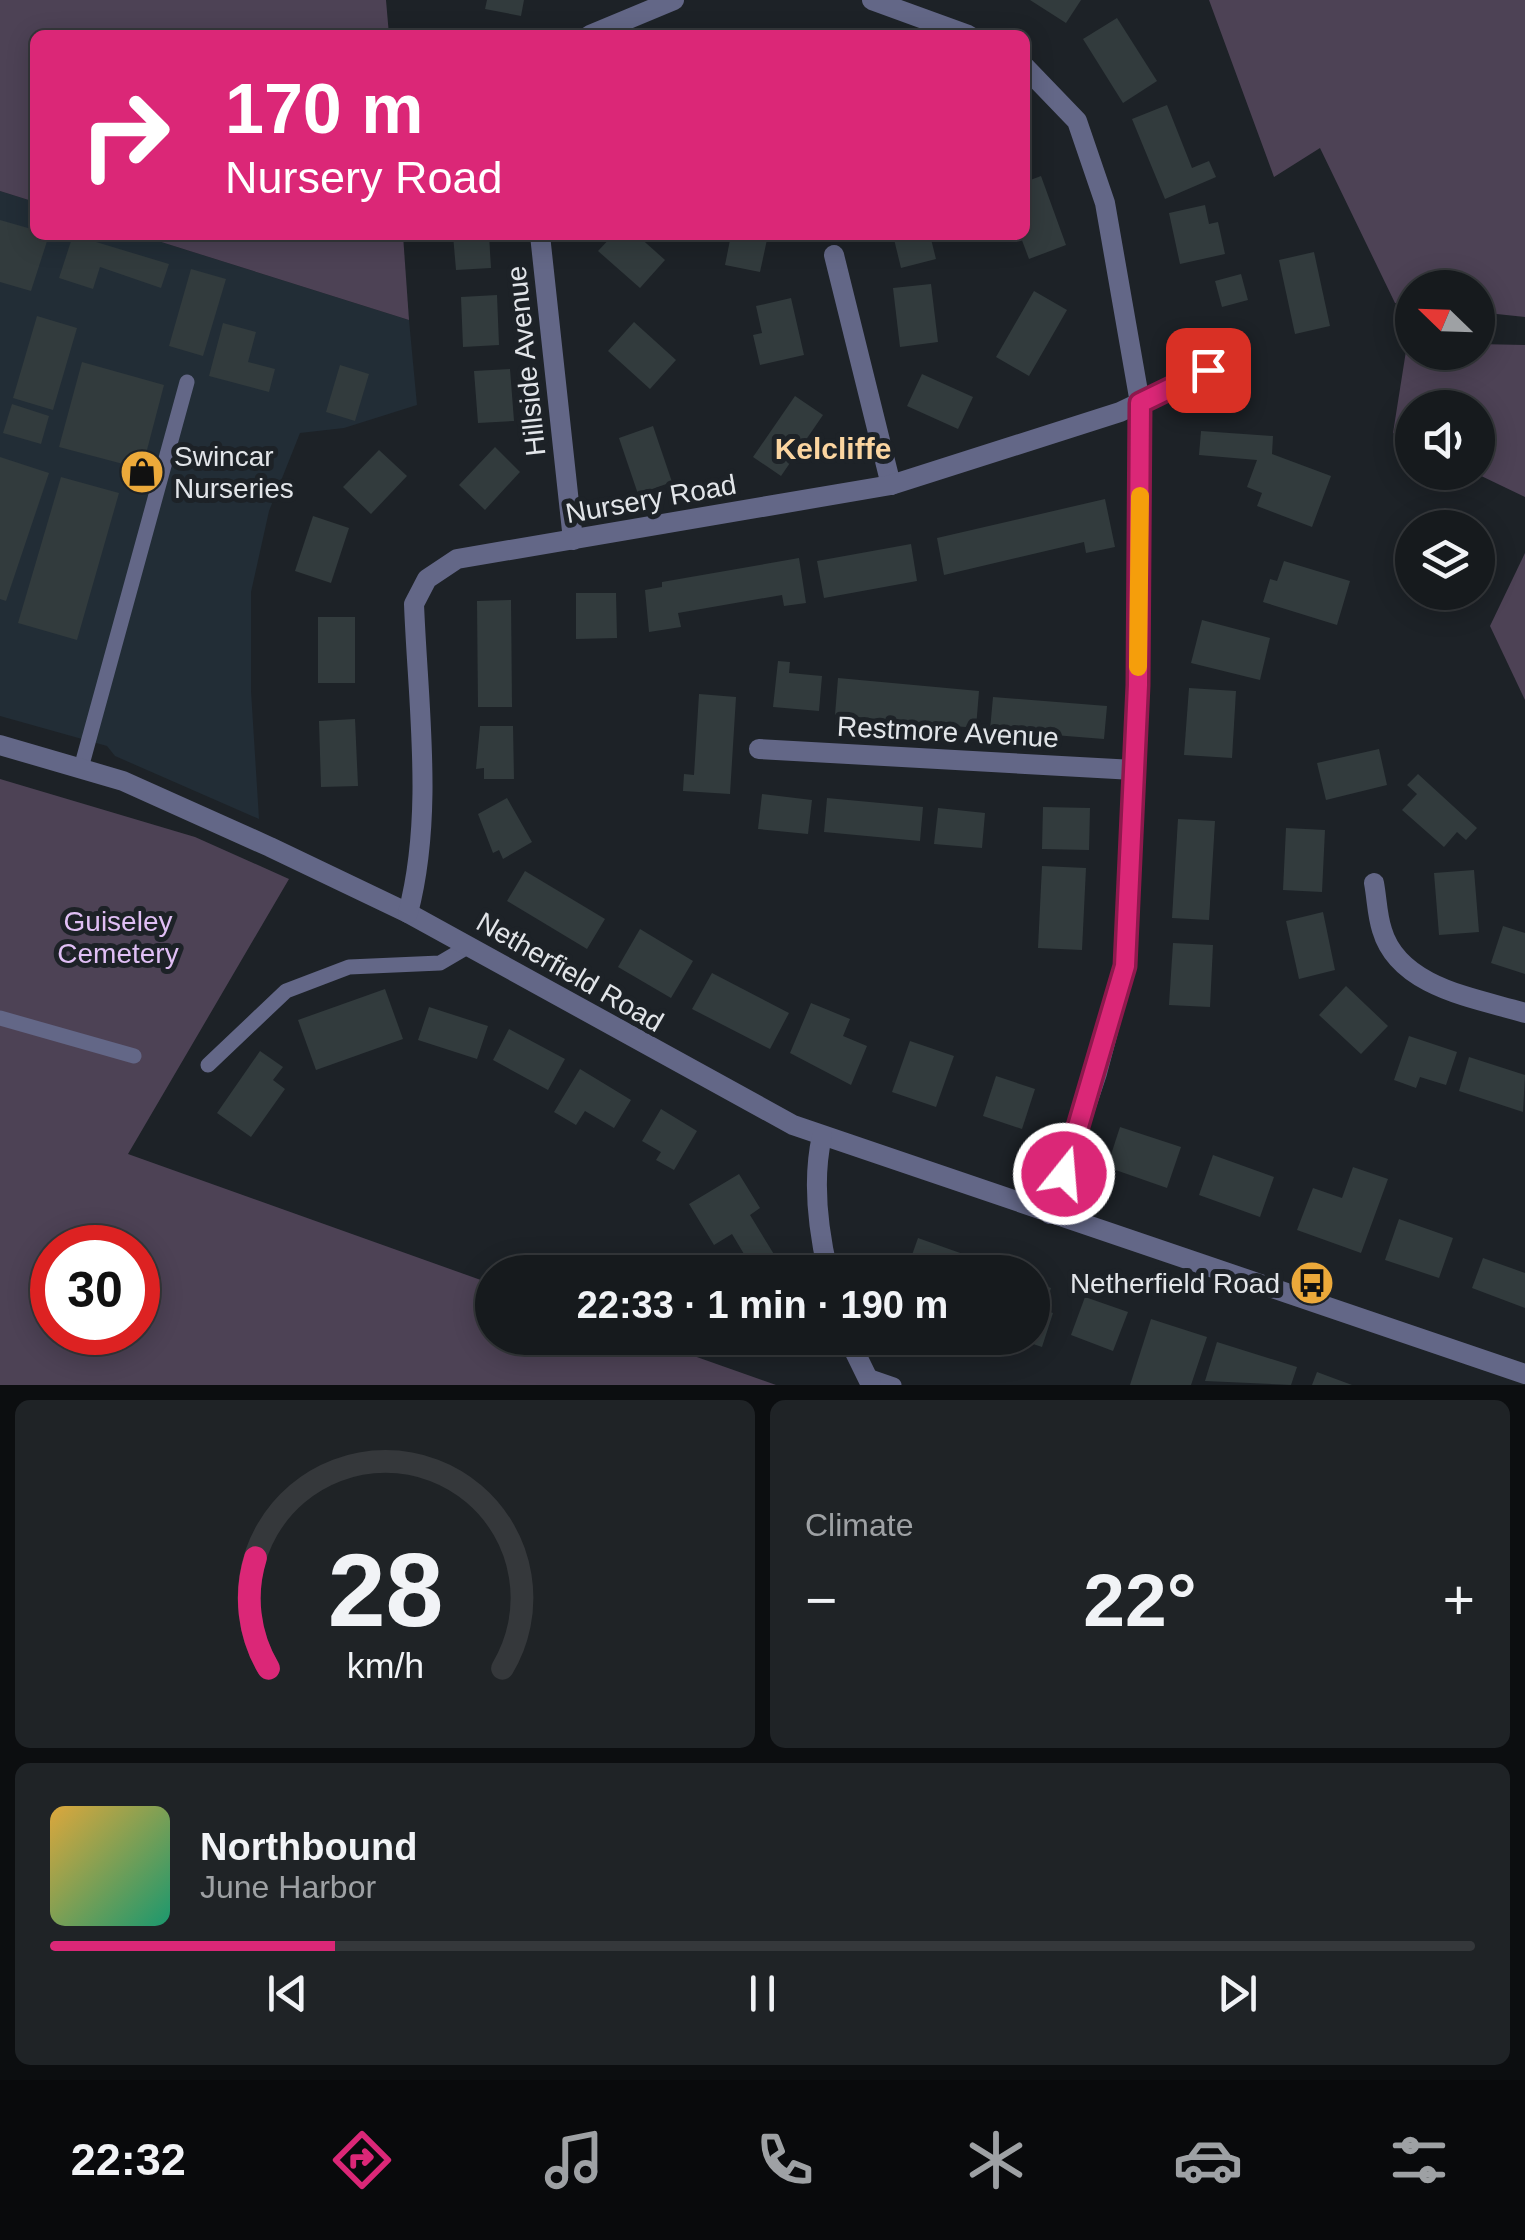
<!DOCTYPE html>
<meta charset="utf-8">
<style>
body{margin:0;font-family:Helvetica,sans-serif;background:#1f2326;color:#f1f3f6;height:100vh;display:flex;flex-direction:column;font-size:38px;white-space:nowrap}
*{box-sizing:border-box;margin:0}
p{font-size:32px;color:#9ea1a4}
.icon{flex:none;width:55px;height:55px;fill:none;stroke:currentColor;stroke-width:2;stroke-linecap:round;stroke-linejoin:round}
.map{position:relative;height:1385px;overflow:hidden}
.drawer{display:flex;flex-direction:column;gap:15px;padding:15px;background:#0c0e10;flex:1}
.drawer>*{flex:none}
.guide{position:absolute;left:30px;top:30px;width:1000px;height:210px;border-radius:15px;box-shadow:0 5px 25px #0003,0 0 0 2px #35383b;background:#db2777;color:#fff;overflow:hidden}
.needle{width:65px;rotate:293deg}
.buttons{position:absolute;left:1395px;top:270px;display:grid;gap:20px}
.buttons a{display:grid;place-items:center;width:100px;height:100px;border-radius:50%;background:#161a1d;box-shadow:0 5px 25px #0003,0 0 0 2px #35383b;font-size:50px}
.speed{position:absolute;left:30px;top:1225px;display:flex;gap:20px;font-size:50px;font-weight:700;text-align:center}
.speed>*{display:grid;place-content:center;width:130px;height:130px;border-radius:50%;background:#161a1d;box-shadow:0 5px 25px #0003,0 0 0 2px #35383b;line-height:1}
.speed .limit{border:15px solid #d22;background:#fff;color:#111}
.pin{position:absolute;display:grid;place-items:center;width:85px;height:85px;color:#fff;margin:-42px;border-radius:20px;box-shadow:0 5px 15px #0006}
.me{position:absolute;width:110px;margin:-55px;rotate:17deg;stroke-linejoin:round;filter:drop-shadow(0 0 8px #0008)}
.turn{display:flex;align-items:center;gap:35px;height:210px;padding:0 30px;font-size:45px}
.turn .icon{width:130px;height:130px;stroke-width:2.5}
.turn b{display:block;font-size:70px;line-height:85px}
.big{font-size:75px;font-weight:700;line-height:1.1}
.drawer .card{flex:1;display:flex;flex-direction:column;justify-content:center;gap:15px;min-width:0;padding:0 35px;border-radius:15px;background:#1f2326}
.drawer .dial{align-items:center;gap:0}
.dial svg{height:260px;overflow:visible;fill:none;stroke:#35383b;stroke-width:7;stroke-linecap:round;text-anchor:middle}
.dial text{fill:#f1f3f6;stroke:none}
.song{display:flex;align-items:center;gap:30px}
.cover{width:120px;height:120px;border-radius:15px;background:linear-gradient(135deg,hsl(40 70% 55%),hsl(160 70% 35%))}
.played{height:10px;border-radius:5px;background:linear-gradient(90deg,#db2777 20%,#35383b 20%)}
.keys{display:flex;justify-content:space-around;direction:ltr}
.heat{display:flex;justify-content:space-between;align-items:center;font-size:55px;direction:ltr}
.drawer .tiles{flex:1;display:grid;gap:15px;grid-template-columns:1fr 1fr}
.card:last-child{grid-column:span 2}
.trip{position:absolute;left:475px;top:1255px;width:575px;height:100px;border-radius:50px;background:#161a1d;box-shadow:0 5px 25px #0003,0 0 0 2px #35383b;font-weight:700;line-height:100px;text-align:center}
.tabs{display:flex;height:160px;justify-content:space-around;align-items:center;background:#090a0c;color:#9ea1a4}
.tabs .icon{width:70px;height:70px}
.tabs .active{color:#db2777}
.tabs b{font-size:45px;color:#f1f3f6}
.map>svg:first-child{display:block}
.built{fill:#222d36}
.green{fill:#4d4255;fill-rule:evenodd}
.building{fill:#323b3d}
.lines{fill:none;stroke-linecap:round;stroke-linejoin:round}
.lane{stroke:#636787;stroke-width:15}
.street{stroke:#636787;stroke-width:20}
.route-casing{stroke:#8e194d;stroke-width:25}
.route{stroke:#db2777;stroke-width:18}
.slow{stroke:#f59e0b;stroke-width:18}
.labels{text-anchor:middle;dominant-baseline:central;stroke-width:10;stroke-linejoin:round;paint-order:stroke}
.street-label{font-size:28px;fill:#e2e5e9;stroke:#1d2227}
.poi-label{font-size:28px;fill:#e2e5e9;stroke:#1d2227;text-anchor:start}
.park-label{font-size:28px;fill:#e0bff5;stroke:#1d2227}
.neighbourhood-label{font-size:30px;font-weight:bold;fill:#fbd5a0;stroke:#1d2227}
</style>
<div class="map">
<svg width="1525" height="1385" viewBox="0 0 1525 1385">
<rect width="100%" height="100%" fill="#1d2227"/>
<!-- built -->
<polygon class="built" points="0,191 35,202 35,235 139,235 409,320 417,405 344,428 300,433 269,511 251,592 251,691 259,819 115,756 107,746 0,716"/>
<!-- green -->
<g class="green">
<polygon points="0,0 386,0 389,35 35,35 35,202 0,191"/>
<polygon points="1209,0 1525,0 1525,317 1478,312 1478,288 1412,288 1412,305 1395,303 1320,148 1274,177"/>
<polygon points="139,235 403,235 409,320"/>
<polygon points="1409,332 1412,352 1478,352 1478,344 1525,345 1525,497 1475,473 1478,408 1412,408 1412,442 1393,433"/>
<polygon points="1525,553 1525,700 1490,626"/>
<path d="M0 779 195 837 289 879 128 1154 492 1284V1338H643L776 1385H0ZM52 1248H138V1332H52Z"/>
</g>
<!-- building -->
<g class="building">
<polygon points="487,0 524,0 521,16 485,9"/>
<polygon points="1030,0 1081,0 1066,23"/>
<polygon points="1117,18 1157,81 1123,103 1083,39"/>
<polygon points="1167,105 1192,168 1209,161 1216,177 1165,199 1132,119"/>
<polygon points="1041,176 1066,245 1029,259 1020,235 1025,235 1025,182"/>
<polygon points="1205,205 1209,224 1218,222 1225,254 1180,264 1169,213"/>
<polygon points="0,220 35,230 35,235 49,235 31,291 0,282"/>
<polygon points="73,235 169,264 161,288 100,267 93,289 59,278"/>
<polygon points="453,235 489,235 491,268 456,270"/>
<polygon points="613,235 637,235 665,260 640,288 598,251"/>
<polygon points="731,235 768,235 760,272 725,265"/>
<polygon points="893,235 930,235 936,259 901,268"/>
<polygon points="1314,252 1330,326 1295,334 1279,260"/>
<polygon points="191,269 226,279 203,356 169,346"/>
<polygon points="1241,274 1248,300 1222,307 1215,281"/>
<polygon points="931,284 938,342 900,347 893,288"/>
<polygon points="1034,291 1067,310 1029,376 996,357"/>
<polygon points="497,295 499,345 463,347 461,297"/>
<polygon points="791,298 804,355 760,365 753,335 762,333 756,306"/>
<polygon points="37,316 77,328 53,410 13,398"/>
<polygon points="634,322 676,360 650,389 608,351"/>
<polygon points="223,323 256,332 248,362 275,369 269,392 209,376"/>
<polygon points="82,362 164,385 142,469 59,447"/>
<polygon points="340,365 369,374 355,421 326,412"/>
<polygon points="510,369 514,421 478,423 474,371"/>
<polygon points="922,374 973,397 958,429 907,406"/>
<polygon points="795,396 823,415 781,476 753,457"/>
<polygon points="12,404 49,416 41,444 3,433"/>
<polygon points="653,426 672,482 638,494 619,438"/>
<polygon points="1201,431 1273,436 1272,454 1331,476 1312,527 1257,506 1262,493 1247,487 1257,460 1199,455"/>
<polygon points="495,447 520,472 485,510 459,485"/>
<polygon points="379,450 407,476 371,514 343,487"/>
<polygon points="0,457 49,473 6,601 0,599"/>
<polygon points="61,477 119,493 77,640 18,623"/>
<polygon points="1105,499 1115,547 1086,553 1084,542 944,575 937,538"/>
<polygon points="313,516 349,528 331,583 295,571"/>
<polygon points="911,544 917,581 824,598 817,561"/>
<polygon points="799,558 806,603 784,606 782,595 678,613 681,627 649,632 645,590 662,587 662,582"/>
<polygon points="1284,561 1350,581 1337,625 1263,602 1270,579 1277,581"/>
<polygon points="576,593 616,593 617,638 576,639"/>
<polygon points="511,600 512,707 478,707 477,601"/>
<rect x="318" y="617" width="37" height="66"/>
<polygon points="1202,620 1270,638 1260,680 1191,663"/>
<polygon points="778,661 790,662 789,673 822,676 819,711 773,707"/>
<polygon points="838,678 979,691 976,728 835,715"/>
<polygon points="1189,688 1236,691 1232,758 1184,755"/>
<polygon points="699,694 736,697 730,794 683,791 684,774 694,775"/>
<polygon points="993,697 1107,706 1104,739 990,730"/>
<polygon points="355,719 358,786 321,787 319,721"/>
<polygon points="480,726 513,726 514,779 484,779 484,768 476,769"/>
<polygon points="1379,749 1387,785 1326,800 1317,763"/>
<polygon points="1418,774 1477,828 1466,840 1457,832 1444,847 1402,810 1417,794 1407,785"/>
<polygon points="762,794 812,800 808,834 758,829"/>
<polygon points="507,798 532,842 503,859 499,850 493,853 478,814"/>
<polygon points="827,798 923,807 920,841 824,832"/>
<polygon points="1043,807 1090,808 1089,850 1042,849"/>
<polygon points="938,808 985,813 982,848 934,844"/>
<polygon points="1178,819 1215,821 1209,920 1172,918"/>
<polygon points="1286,828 1325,830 1322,892 1283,890"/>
<polygon points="1042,866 1086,868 1082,950 1038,948"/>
<polygon points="1474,870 1479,932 1439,935 1434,873"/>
<polygon points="525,871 605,919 587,949 507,901"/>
<polygon points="1323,912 1335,970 1299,979 1286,921"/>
<polygon points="1503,926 1525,933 1525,974 1491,963"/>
<polygon points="640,929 693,961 671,998 618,967"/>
<polygon points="1173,943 1213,945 1210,1007 1169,1005"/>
<polygon points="712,973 789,1013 770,1049 692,1009"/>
<polygon points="1346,986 1388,1026 1361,1054 1319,1015"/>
<polygon points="385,989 403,1039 316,1070 298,1020"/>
<polygon points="811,1003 850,1019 843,1036 867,1046 851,1085 790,1053"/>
<polygon points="429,1007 488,1026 477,1059 418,1040"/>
<polygon points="509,1029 565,1059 548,1090 493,1060"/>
<polygon points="1409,1036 1457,1052 1446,1085 1420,1077 1416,1088 1394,1080"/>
<polygon points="910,1041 954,1056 936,1107 892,1092"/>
<polygon points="260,1051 283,1067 273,1080 285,1089 251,1137 217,1113"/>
<polygon points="1469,1057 1525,1075 1523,1112 1459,1091"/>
<polygon points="580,1069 631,1100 614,1128 585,1111 576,1125 554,1112"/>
<polygon points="996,1076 1035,1089 1022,1129 983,1116"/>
<polygon points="661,1109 697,1131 674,1170 656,1160 661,1152 642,1141"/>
<polygon points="1120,1127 1181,1147 1167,1188 1107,1167"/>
<polygon points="1213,1155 1274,1177 1260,1217 1199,1195"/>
<polygon points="1353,1167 1388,1179 1361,1253 1297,1230 1313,1188 1342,1198"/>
<polygon points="739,1174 760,1208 750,1215 783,1269 778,1272 737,1272 750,1264 732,1234 714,1245 689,1204"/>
<polygon points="1399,1219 1453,1238 1439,1278 1385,1260"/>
<polygon points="918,1238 963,1254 956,1272 906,1272"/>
<polygon points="1483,1258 1525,1273 1525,1308 1472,1288"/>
<polygon points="1032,1281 1051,1288 1044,1310 1053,1313 1042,1347 1015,1338 1032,1338"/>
<polygon points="1085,1297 1128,1312 1113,1351 1071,1335"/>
<polygon points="1151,1319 1207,1337 1191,1385 1130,1385"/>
<polygon points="1217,1342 1297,1367 1291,1385 1205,1381"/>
<polygon points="1317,1372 1352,1385 1312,1385"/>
</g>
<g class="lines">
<!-- lane -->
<g class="lane">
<polyline points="81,768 187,382"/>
<polyline points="0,1018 134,1056"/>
<polyline points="208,1065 286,991 349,967 440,963 469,946"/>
<polyline points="865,1375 894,1385"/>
</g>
<!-- street -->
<g class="street">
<polyline points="872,0 968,35"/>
<polyline points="590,35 674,0"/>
<polyline points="1025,67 1077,121 1105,203 1140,403 1138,685 1125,967 1097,1073 1050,1214"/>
<polyline points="540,235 573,540"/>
<polyline points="834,255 891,485"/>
<polyline points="0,745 123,781 270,847 408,913 793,1125 1525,1374"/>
<polyline points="759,749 1134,770"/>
<path d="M1374 883C1377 899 1377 915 1382 930 1399 988 1476 998 1525 1013"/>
<path d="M408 913C434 814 418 706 414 604L427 579 457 559 891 485 1120 412 1208 370"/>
<path d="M822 1136C812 1180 818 1229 828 1272"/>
<polyline points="848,1338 871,1385"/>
</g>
</g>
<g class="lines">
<defs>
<polyline id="route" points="1064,1174 1125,966 1138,685 1140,403 1208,370"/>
</defs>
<!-- route casing -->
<use href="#route" class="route-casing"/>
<!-- route -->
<use href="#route" class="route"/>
<!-- slow -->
<polyline class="slow" points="1138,667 1140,496"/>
</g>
<!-- icons -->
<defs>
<symbol id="shop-disc" viewBox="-11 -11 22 22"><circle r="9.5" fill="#eca93a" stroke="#1d2227"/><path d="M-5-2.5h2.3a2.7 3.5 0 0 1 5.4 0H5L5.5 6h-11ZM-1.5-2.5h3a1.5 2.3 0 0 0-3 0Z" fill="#111"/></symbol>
<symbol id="bus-disc" viewBox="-11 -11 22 22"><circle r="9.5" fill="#eca93a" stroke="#1d2227"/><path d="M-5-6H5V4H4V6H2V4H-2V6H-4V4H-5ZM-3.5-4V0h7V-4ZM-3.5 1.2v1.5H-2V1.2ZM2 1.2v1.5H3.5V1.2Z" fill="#111"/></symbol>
</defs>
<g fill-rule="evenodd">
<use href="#shop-disc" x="117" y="447" width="50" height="50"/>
<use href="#bus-disc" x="1287" y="1258" width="50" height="50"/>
</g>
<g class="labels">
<!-- street labels -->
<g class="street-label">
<text transform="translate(526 361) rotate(-96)">Hillside Avenue</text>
<text transform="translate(651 499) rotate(-10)">Nursery Road</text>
<text transform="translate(948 732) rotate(3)">Restmore Avenue</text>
<text transform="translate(570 972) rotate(30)">Netherfield Road</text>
</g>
<!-- poi labels -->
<g class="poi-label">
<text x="174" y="456">Swincar<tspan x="174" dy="32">Nurseries</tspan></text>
<text x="1280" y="1283" text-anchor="end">Netherfield Road</text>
</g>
<!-- park labels -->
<g class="park-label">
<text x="118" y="921">Guiseley<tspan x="118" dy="32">Cemetery</tspan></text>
</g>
<!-- neighbourhood labels -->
<g class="neighbourhood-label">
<text x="833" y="448">Kelcliffe</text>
</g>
</g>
</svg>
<div class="buttons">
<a><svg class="needle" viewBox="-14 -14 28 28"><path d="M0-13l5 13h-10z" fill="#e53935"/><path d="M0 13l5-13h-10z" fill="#9ea1a4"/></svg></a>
<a><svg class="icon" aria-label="sound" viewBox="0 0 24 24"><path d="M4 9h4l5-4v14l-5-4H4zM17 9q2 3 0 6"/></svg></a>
<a><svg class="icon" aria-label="layers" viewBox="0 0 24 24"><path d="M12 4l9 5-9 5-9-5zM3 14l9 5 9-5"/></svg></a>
</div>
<div class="speed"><div class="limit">30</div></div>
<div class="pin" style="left:1208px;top:370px;background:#d93025"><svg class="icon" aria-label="arrive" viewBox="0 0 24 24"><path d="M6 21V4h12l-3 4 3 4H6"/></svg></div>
<svg class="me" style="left:1064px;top:1174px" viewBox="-20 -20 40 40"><circle r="17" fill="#db2777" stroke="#fff" stroke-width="3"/><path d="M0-11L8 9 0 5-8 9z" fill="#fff"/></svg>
<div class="trip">22:33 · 1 min · 190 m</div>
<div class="guide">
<div class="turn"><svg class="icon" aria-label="right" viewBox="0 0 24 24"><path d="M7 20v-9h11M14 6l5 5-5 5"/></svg><div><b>170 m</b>Nursery Road</div></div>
</div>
</div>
<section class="drawer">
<div class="tiles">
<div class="card dial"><svg viewBox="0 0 100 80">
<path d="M14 69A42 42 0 1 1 86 69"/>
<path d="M14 69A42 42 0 0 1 10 35" stroke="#db2777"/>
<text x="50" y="56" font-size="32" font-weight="700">28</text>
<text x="50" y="72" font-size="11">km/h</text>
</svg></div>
<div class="card"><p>Climate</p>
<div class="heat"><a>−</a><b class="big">22°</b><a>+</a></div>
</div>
<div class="card">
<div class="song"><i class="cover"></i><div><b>Northbound</b><p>June Harbor</p></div></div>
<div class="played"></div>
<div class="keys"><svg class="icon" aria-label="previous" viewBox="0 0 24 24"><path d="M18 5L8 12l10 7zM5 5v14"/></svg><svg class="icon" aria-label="pause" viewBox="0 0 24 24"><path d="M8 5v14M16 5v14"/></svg><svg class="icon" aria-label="next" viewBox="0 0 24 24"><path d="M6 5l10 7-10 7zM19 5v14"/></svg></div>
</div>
</div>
</section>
<nav class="tabs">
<b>22:32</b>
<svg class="icon active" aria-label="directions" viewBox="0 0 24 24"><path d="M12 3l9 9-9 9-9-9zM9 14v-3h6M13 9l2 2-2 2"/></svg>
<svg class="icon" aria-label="music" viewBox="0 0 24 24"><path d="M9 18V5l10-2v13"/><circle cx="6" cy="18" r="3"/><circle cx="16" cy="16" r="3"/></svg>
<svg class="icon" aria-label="phone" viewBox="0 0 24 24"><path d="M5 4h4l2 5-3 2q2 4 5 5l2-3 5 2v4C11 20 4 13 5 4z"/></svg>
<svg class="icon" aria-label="climate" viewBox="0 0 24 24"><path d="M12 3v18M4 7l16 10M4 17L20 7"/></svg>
<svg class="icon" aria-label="car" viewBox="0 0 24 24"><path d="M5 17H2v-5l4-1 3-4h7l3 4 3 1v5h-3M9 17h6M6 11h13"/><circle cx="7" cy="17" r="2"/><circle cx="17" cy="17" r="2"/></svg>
<svg class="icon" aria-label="filters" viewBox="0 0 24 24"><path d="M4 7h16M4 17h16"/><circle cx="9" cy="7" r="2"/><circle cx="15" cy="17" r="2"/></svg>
</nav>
